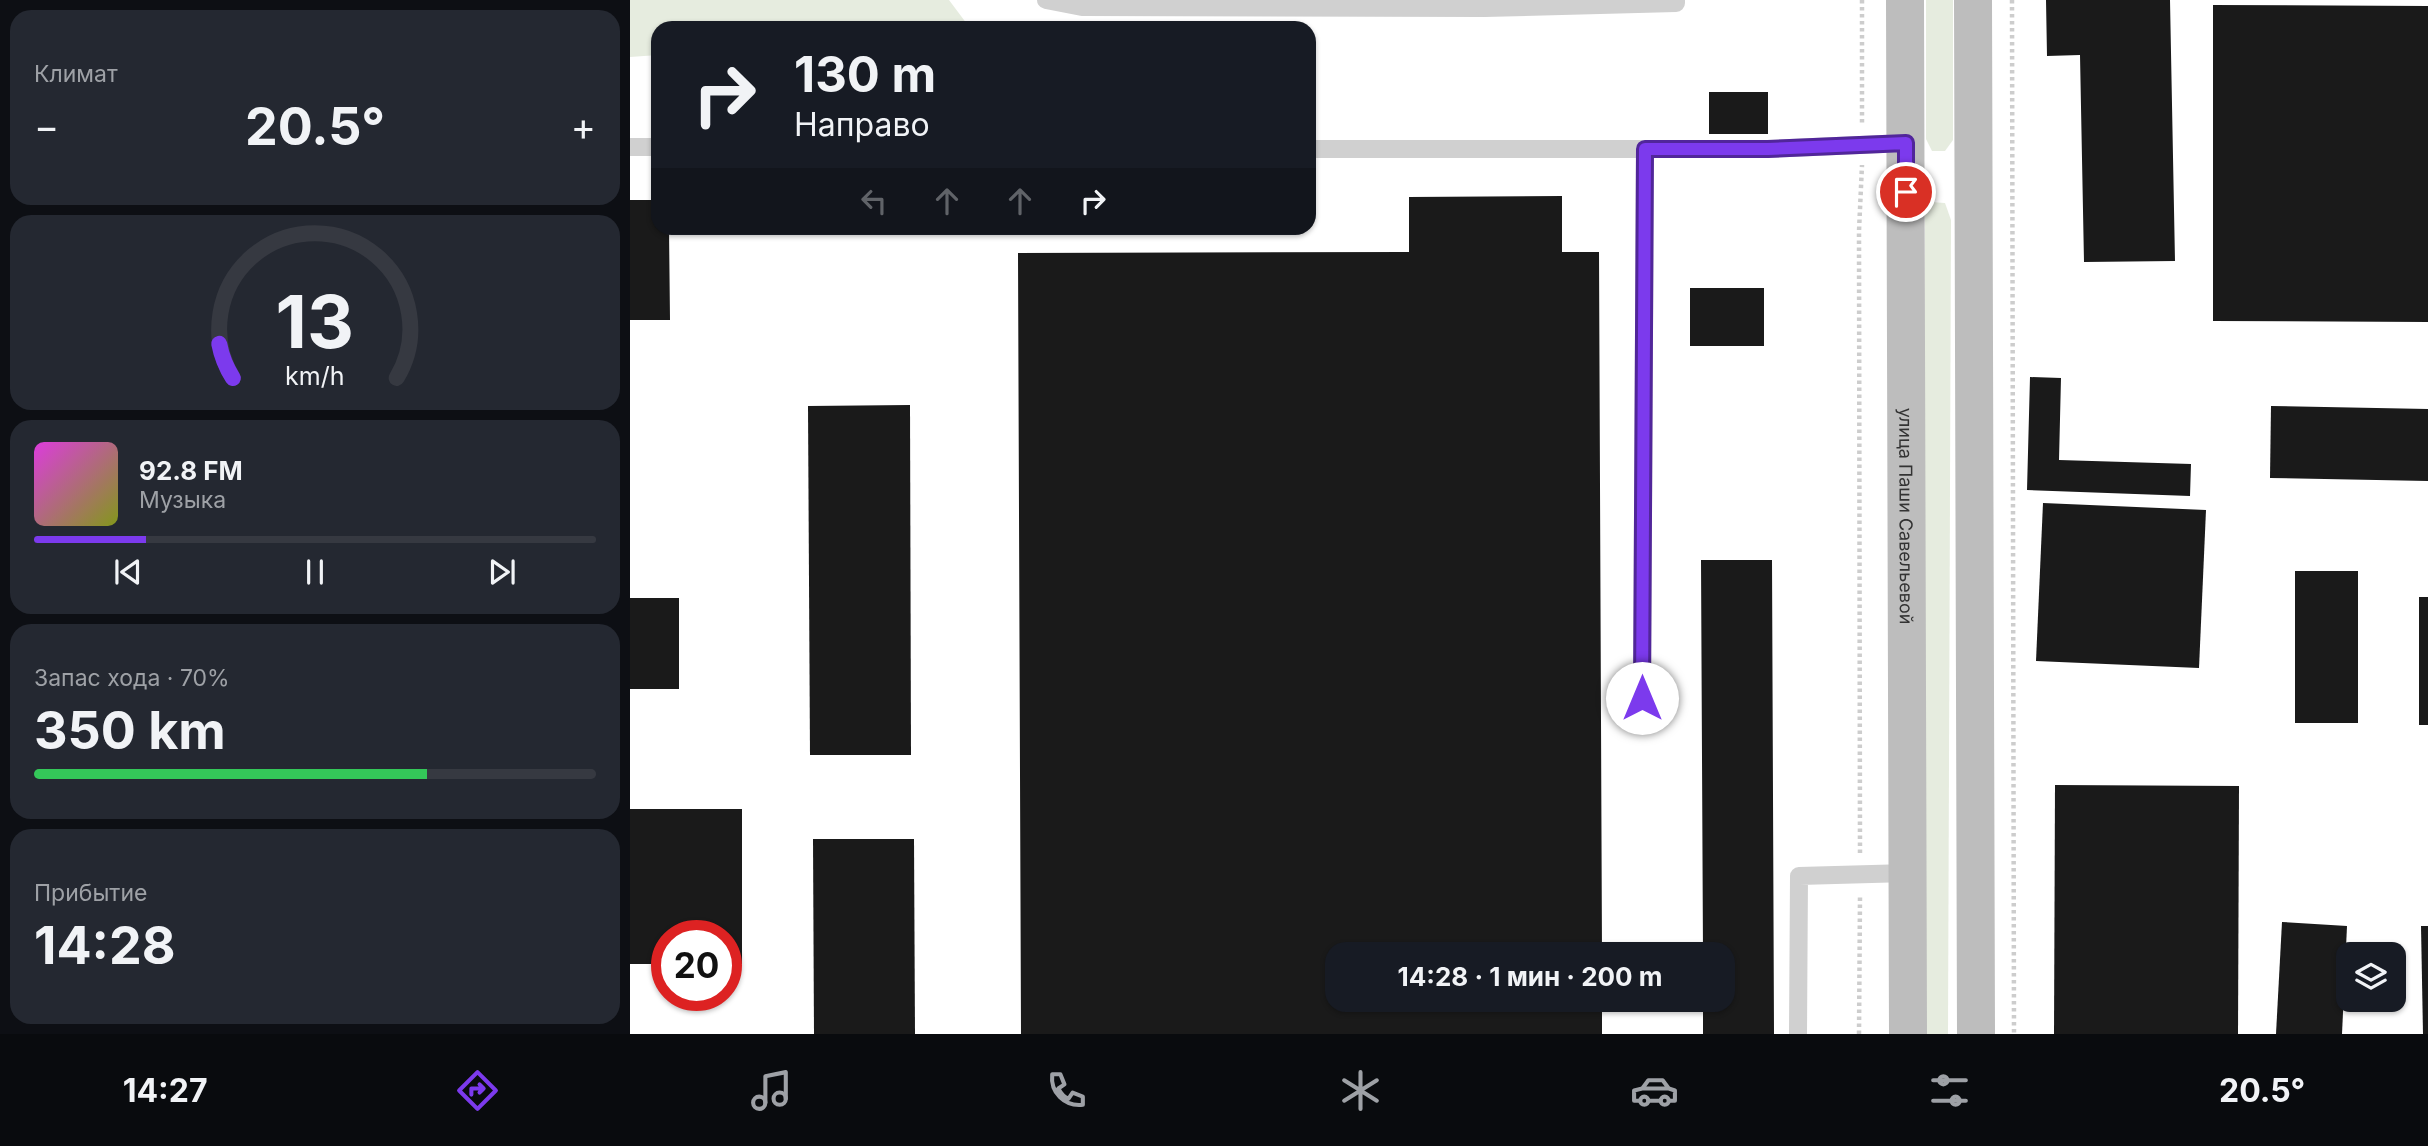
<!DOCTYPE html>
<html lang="ru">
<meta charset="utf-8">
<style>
body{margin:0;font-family:Inter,sans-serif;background:#242831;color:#f1f3f6;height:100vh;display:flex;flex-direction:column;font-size:26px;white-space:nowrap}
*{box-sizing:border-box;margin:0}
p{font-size:23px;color:#9ea1a6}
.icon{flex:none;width:38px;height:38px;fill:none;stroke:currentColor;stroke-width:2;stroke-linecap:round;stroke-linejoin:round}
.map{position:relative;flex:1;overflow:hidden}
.sheet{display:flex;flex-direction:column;gap:10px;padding:10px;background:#0d0f14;width:630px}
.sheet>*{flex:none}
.banner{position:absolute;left:21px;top:21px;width:665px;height:214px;border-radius:21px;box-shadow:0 2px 5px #0004;background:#171b24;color:#f1f3f6;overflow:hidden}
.buttons{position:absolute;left:1706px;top:942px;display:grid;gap:14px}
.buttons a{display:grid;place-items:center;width:70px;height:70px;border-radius:14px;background:#171b24;box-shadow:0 2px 5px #0004;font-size:35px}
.speed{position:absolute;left:21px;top:920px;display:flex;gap:14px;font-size:35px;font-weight:700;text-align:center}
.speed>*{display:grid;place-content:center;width:91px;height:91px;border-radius:50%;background:#171b24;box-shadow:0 2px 5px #0004;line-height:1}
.speed .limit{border:10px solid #d22;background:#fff;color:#111}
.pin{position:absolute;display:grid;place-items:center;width:60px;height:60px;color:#fff;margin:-30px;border:4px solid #fff;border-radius:50%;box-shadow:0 2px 7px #0007}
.me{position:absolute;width:77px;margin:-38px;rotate:0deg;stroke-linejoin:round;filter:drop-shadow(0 0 5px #0008)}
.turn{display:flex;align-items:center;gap:24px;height:147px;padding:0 28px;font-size:32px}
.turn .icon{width:91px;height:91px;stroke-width:2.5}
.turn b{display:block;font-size:49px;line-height:60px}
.lanes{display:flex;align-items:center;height:66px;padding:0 28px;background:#0003;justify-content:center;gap:35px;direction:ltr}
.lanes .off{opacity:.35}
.big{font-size:52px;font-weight:700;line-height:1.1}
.sheet .card{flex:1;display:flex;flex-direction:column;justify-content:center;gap:10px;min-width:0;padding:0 24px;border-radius:21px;background:#242831}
.sheet .dial{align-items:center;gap:0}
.dial svg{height:182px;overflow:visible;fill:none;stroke:#363941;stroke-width:7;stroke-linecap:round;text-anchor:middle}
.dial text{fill:#f1f3f6;stroke:none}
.song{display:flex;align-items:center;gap:21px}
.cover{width:84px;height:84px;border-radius:10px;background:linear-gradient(135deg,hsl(300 70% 55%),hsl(70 70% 35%))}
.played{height:7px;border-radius:4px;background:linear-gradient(90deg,#7c3aed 20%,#363941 20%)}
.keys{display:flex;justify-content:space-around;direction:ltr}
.heat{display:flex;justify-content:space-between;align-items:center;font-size:38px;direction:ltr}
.charge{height:10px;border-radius:5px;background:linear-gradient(90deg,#34c759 70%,#363941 0)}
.trip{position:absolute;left:695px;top:942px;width:410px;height:70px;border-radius:21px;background:#171b24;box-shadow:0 2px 5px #0004;font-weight:700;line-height:70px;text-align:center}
.menu{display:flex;height:112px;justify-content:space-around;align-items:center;background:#090b0e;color:#9ea1a6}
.menu .icon{width:49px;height:49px}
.menu .current{color:#7c3aed}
.menu b{font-size:32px;color:#f1f3f6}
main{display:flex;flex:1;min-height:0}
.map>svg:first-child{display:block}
.green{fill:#e6ecdf}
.building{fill:#1a1a1a}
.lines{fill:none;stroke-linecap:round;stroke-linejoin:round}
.path{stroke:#cdcdcd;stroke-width:4.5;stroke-dasharray:3.5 3.5;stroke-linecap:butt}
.lane{stroke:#d0d0d0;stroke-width:18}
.secondary{stroke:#bdbdbd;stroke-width:38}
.route-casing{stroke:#51269a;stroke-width:18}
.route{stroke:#7c3aed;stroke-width:12}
.labels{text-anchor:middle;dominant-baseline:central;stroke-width:7;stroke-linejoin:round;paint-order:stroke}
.street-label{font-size:18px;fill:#333;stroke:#fff}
</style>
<main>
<section class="sheet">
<div class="card"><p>Климат</p>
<div class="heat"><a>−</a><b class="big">20.5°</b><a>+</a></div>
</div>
<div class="card dial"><svg viewBox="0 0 100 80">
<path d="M14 69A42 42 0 1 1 86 69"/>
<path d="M14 69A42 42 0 0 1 8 54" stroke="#7c3aed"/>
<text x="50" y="56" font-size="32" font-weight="700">13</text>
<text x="50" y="72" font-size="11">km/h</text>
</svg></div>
<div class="card">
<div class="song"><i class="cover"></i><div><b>92.8 FM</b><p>Музыка</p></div></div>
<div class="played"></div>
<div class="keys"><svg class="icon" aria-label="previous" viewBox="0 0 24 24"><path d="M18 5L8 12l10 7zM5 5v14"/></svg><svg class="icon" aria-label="pause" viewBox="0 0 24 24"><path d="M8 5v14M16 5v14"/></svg><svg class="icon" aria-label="next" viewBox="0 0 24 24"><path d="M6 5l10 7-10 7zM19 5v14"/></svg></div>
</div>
<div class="card"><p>Запас хода · 70%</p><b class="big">350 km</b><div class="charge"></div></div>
<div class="card"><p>Прибытие</p><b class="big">14:28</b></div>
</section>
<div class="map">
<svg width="1798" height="1034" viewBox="0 0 1798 1034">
<rect width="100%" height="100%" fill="#fff"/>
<!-- green -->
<g class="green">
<polygon points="0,0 319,0 340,28 28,28 28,55 0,57"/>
<polygon points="1296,0 1323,0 1323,140 1315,151 1302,151 1296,139"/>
<polygon points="1300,202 1315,203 1321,220 1318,1034 1291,1034 1295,209"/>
</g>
<!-- building -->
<g class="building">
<polygon points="1416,0 1540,0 1545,261 1454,262 1450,55 1417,56"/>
<polygon points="1583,5 1798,6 1798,322 1583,321"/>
<rect x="1079" y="92" width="59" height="42"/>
<polygon points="932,196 932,252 969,252 972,954 707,954 707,999 972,999 972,1034 391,1034 388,253 779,252 779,197"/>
<polygon points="0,200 28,200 28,228 39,228 40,320 0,320"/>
<rect x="1060" y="288" width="74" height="58"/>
<polygon points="1400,377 1431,378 1429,460 1561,464 1560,496 1397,490"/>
<polygon points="280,405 281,755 180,755 178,406"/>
<polygon points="1641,406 1798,409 1798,481 1640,478"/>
<polygon points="1413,503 1576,510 1569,668 1406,661"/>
<polygon points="1071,560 1142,560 1144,1034 1073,1034 1073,999 1092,999 1092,954 1073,954"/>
<rect x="1665" y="571" width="63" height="152"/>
<rect x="1789" y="597" width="9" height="128"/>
<rect x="0" y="598" width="49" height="91"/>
<polygon points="1425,785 1609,786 1608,1034 1424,1034"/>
<polygon points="0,809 112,809 112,964 96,964 96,936 37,936 37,964 0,964"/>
<polygon points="183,839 284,839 285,1034 184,1034"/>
<polygon points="1652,922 1717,926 1712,1034 1646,1034"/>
<polygon points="1791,926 1798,926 1798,1034 1793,1034"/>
</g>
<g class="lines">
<!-- path -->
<g class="path">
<polyline points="1232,0 1232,125"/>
<polyline points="1382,0 1384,1034"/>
<polyline points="1230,853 1229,231 1232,165"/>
<polyline points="1229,1034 1230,897"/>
</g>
<!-- lane -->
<g class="lane">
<polyline points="416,0 452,7 854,8"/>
<polyline points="854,0 854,8 1046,3 1046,0"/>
<polyline points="0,147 28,147"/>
<polyline points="679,149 1138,149 1276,143"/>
<polyline points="1012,698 1015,150"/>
<polyline points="1168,1034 1169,876 1278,873"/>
</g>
<!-- secondary -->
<g class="secondary">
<path id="s1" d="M1275 0 1278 1034"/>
<polyline points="1343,0 1346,1034"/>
</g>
</g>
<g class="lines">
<defs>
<polyline id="route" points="1012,698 1015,149 1138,149 1276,143 1276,192"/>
</defs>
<!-- route casing -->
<use href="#route" class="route-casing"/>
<!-- route -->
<use href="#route" class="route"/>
</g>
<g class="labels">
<!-- street labels -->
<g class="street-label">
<text stroke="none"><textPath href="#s1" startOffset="516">улица Паши Савельевой</textPath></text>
</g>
</g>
</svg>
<div class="buttons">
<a><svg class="icon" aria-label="layers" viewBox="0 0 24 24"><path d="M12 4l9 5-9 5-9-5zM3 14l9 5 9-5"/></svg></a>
</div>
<div class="speed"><div class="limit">20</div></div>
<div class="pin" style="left:1276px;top:192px;background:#d93025"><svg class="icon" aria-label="arrive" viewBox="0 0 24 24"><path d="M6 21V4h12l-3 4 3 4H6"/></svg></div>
<svg class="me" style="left:1012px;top:698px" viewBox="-20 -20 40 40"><circle r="19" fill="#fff"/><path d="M0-13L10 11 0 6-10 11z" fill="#7c3aed"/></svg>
<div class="trip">14:28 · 1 мин · 200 m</div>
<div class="banner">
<div class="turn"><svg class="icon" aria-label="right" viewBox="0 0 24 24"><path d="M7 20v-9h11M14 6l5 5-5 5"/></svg><div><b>130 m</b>Направо</div></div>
<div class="lanes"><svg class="icon off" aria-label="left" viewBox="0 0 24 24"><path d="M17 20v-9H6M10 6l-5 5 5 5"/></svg><svg class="icon off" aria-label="ahead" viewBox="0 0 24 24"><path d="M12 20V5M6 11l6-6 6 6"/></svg><svg class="icon off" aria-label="ahead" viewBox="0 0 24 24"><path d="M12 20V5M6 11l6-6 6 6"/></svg><svg class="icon" aria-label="right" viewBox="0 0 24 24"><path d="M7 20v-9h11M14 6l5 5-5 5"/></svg></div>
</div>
</div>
</main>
<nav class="menu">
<b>14:27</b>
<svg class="icon current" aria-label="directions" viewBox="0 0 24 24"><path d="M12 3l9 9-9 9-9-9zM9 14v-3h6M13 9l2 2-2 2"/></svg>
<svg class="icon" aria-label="music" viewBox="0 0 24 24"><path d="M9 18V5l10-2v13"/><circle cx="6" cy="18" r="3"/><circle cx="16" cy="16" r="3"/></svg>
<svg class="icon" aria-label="phone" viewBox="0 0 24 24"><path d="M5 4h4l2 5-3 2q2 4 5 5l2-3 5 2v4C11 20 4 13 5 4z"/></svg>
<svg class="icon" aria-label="climate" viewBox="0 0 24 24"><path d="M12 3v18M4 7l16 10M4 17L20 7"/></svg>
<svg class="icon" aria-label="car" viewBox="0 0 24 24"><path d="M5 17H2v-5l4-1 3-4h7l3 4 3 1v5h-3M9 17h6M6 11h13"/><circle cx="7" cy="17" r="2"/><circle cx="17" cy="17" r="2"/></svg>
<svg class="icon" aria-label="filters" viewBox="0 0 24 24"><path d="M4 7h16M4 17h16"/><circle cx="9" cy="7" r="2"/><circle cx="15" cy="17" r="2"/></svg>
<b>20.5°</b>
</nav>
